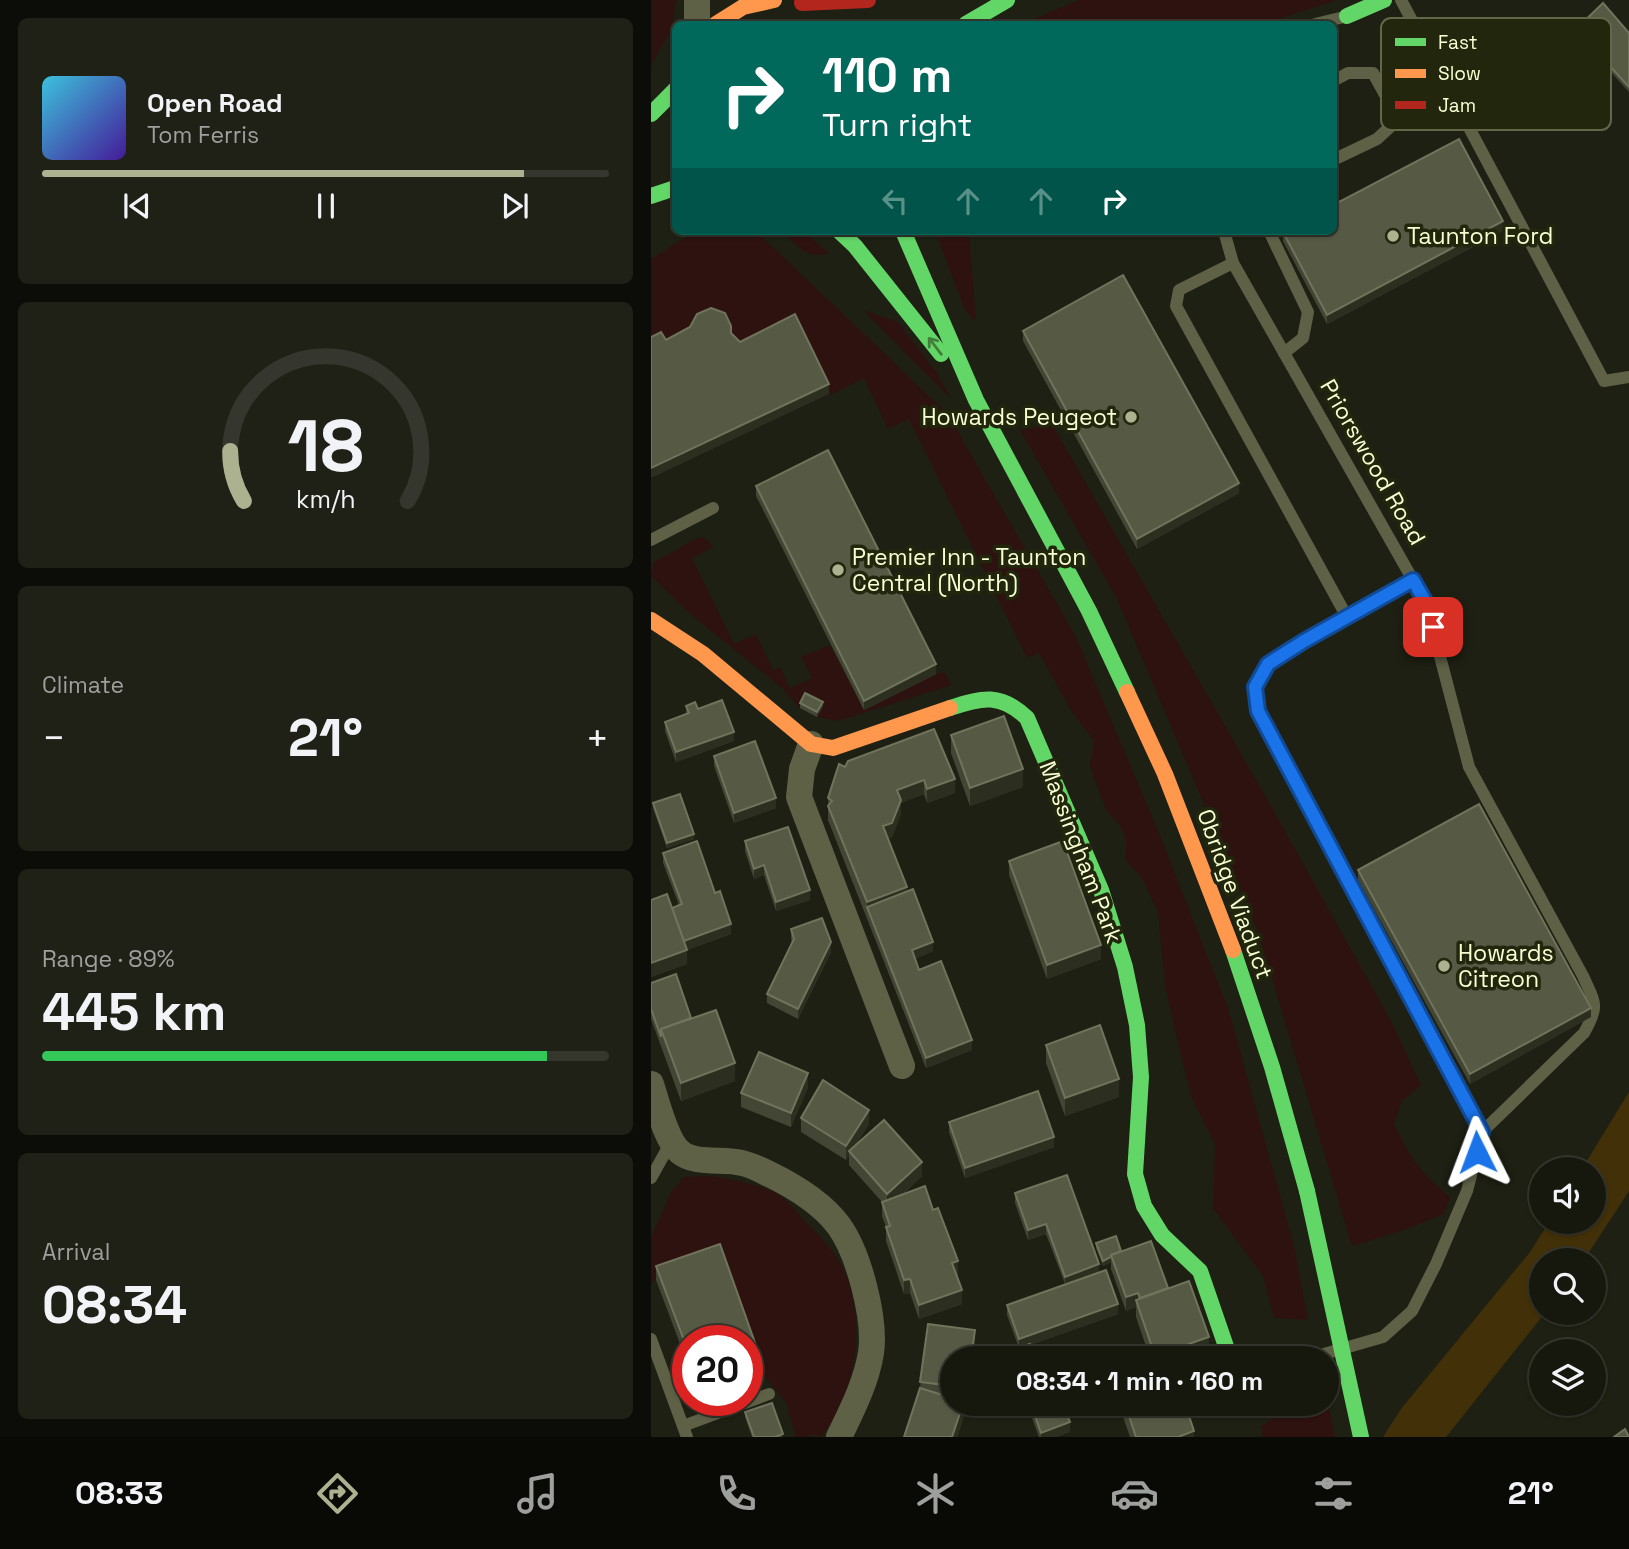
<!DOCTYPE html>
<meta charset="utf-8">
<style>
body{margin:0;font-family:"Space Grotesk",sans-serif;background:#1f2117;color:#f1f3f6;height:100vh;display:flex;flex-direction:column;font-size:26px;white-space:nowrap}
*{box-sizing:border-box;margin:0}
p{font-size:23px;color:#9ea09e}
.icon{flex:none;width:38px;height:38px;fill:none;stroke:currentColor;stroke-width:2;stroke-linecap:round;stroke-linejoin:round}
.map{position:relative;flex:1;overflow:hidden}
.details{display:flex;flex-direction:column;gap:18px;padding:18px;background:#0c0d08;width:651px}
.details>*{flex:none}
.top-card{position:absolute;left:21px;top:21px;width:665px;height:214px;border-radius:10px;box-shadow:0 2px 5px #0004,0 0 0 2px #35372e;background:#00695c;color:#fff;overflow:hidden}
.controls{position:absolute;left:878px;top:1157px;display:grid;gap:14px}
.controls a{display:grid;place-items:center;width:77px;height:77px;border-radius:50%;background:#16180e;box-shadow:0 2px 5px #0004,0 0 0 2px #35372e;font-size:35px}
.speed{position:absolute;left:21px;top:1325px;display:flex;gap:14px;font-size:35px;font-weight:700;text-align:center}
.speed>*{display:grid;place-content:center;width:91px;height:91px;border-radius:50%;background:#16180e;box-shadow:0 2px 5px #0004,0 0 0 2px #35372e;line-height:1}
.speed .limit{border:10px solid #d22;background:#fff;color:#111}
.pin{position:absolute;display:grid;place-items:center;width:60px;height:60px;color:#fff;margin:-30px;border-radius:14px;box-shadow:0 4px 10px #0006}
.me{position:absolute;width:77px;margin:-38px;rotate:357deg;stroke-linejoin:round;filter:drop-shadow(0 0 5px #0008)}
.turn{display:flex;align-items:center;gap:24px;height:147px;padding:0 35px;font-size:32px}
.turn .icon{width:91px;height:91px;stroke-width:2.5}
.turn b{display:block;font-size:49px;line-height:60px}
.lanes{display:flex;align-items:center;height:66px;padding:0 35px;background:#0003;justify-content:center;gap:35px;direction:ltr}
.lanes .off{opacity:.35}
.big{font-size:52px;font-weight:600;line-height:1.1}
.details .widget{flex:1;display:flex;flex-direction:column;justify-content:center;gap:10px;min-width:0;padding:0 24px;border-radius:10px;background:#1f2117}
.details .dial{align-items:center;gap:0}
.dial svg{height:182px;overflow:visible;fill:none;stroke:#35372e;stroke-width:7;stroke-linecap:round;text-anchor:middle}
.dial text{fill:#f1f3f6;stroke:none}
.song{display:flex;align-items:center;gap:21px}
.cover{width:84px;height:84px;border-radius:10px;background:linear-gradient(135deg,hsl(190 70% 55%),hsl(260 70% 35%))}
.played{height:7px;border-radius:4px;background:linear-gradient(90deg,#acb190 85%,#35372e 85%)}
.keys{display:flex;justify-content:space-around;direction:ltr}
.heat{display:flex;justify-content:space-between;align-items:center;font-size:38px;direction:ltr}
.charge{height:10px;border-radius:5px;background:linear-gradient(90deg,#34c759 89%,#35372e 0)}
.trip{position:absolute;left:289px;top:1346px;width:399px;height:70px;border-radius:35px;background:#16180e;box-shadow:0 2px 5px #0004,0 0 0 2px #35372e;font-weight:600;line-height:70px;text-align:center}
.menu{display:flex;height:112px;justify-content:space-around;align-items:center;background:#090a06;color:#9ea09e}
.menu .icon{width:49px;height:49px}
.menu .on{color:#acb190}
.menu b{font-size:32px;color:#f1f3f6}
main{display:flex;flex:1;min-height:0}
.map>svg:first-child{display:block}
.green{fill:#2e1210}
.water{fill:#423008}
.lines{fill:none;stroke-linecap:round;stroke-linejoin:round}
.lane{stroke:#5f6147;stroke-width:12}
.street{stroke:#5f6147;stroke-width:26}
.fast{stroke:#63d668;stroke-width:16}
.slow{stroke:#ff974d;stroke-width:16}
.jam{stroke:#b3261e;stroke-width:16}
.fast-bridge{stroke:#63d668;stroke-width:16}
.wall{fill:#434634}
.shaded-wall{fill:#2c2e20}
.building{fill:#565a45;stroke:#70745b;stroke-width:2}
.oneway{stroke:#427e3a}
.route-casing{stroke:#114b97;stroke-width:18}
.route{stroke:#1a73e8;stroke-width:12}
.poi-dot{fill:#acb190;stroke:#21260d;stroke-width:2.5}
.labels{text-anchor:middle;dominant-baseline:central;stroke-width:7;stroke-linejoin:round;paint-order:stroke}
.poi-label{font-size:23px;fill:#f8ffd3;stroke:#21260d;text-anchor:start}
.street-label{font-size:23px;fill:#f8ffd3;stroke:#21260d}
.key{fill:#21260d;stroke:#626748;stroke-width:2}
.key-label{font-size:19px;fill:#f8ffd3}
</style>
<main>
<section class="details">
<div class="widget">
<div class="song"><i class="cover"></i><div><b>Open Road</b><p>Tom Ferris</p></div></div>
<div class="played"></div>
<div class="keys"><svg class="icon" aria-label="previous" viewBox="0 0 24 24"><path d="M18 5L8 12l10 7zM5 5v14"/></svg><svg class="icon" aria-label="pause" viewBox="0 0 24 24"><path d="M8 5v14M16 5v14"/></svg><svg class="icon" aria-label="next" viewBox="0 0 24 24"><path d="M6 5l10 7-10 7zM19 5v14"/></svg></div>
</div>
<div class="widget dial"><svg viewBox="0 0 100 80">
<path d="M14 69A42 42 0 1 1 86 69"/>
<path d="M14 69A42 42 0 0 1 8 47" stroke="#acb190"/>
<text x="50" y="56" font-size="32" font-weight="700">18</text>
<text x="50" y="72" font-size="11">km/h</text>
</svg></div>
<div class="widget"><p>Climate</p>
<div class="heat"><a>−</a><b class="big">21°</b><a>+</a></div>
</div>
<div class="widget"><p>Range · 89%</p><b class="big">445 km</b><div class="charge"></div></div>
<div class="widget"><p>Arrival</p><b class="big">08:34</b></div>
</section>
<div class="map">
<svg width="978" height="1437" viewBox="0 0 978 1437">
<rect width="100%" height="100%" fill="#1e2013"/>
<!-- green -->
<g class="green">
<polygon points="0,0 26,0 20,30 0,66"/>
<polygon points="428,0 686,0 612,24 372,24"/>
<polygon points="45,231 105,231 300,417 312,441 424,635 508,833 578,1011 643,1246 657,1320 623,1318 612,1276 562,1208 564,1144 541,1099 529,1052 514,985 507,912 491,878 474,860 475,841 469,825 455,810 439,767 443,741 421,712 388,653 376,658 258,419 237,429 213,378 179,395 144,324 89,352 39,337 0,347 0,259"/>
<path d="M129 231H152L178 253C156 261 146 244 129 231Z"/>
<polygon points="284,231 318,231 325,322 314,310"/>
<polygon points="212,310 247,322 286,373 301,400"/>
<path d="M401 424 616 799 740 1021 770 1085 751 1101 743 1124C760 1159 769 1172 799 1197L793 1214 753 1230 701 1246 607 932 466 599 369 430Z"/>
<polygon points="49,537 56,539 62,547 41,558 83,644 105,634 122,670 129,667 139,688 161,678 150,657 179,645 213,710 285,674 293,672 301,685 187,721 166,717 171,707 155,698 149,708 131,688 38,613 0,576 3,562"/>
<path d="M61 1176C82 1180 107 1184 127 1194 137 1200 146 1213 154 1221 170 1237 187 1254 195 1275 215 1327 205 1395 170 1437L162 1434 159 1437H145L135 1402 109 1371 69 1258 0 1282V1238L20 1192 33 1177Z"/>
<path d="M676 1396 684 1437H612L610 1426C622 1420 632 1407 645 1404 654 1402 666 1404 676 1404Z"/>
</g>
<!-- water -->
<polygon class="water" points="978,1092 978,1191 933,1260 891,1260 891,1312 894,1313 795,1437 732,1437 750,1409 879,1252 898,1222 943,1222 943,1169 931,1169"/>
<g class="lines">
<!-- lane -->
<g class="lane">
<polyline points="750,0 953,381 978,377"/>
<polyline points="664,24 693,17"/>
<polyline points="682,81 697,73 722,73 743,111 739,127 726,139 682,160"/>
<path d="M573 231 582 263 775 603 818 767 932 976C944 1003 949 1005 933 1033L831 1132 816 1191 785 1264 761 1311 732 1337 659 1358"/>
<polyline points="618,231 657,312 652,338 633,353"/>
<polyline points="582,263 528,290 525,306 696,617"/>
<polyline points="0,540 62,508"/>
<polyline points="762,580 653,641 617,664 604,687 607,711 831,1132"/>
<polyline points="0,1178 20,1142"/>
<polyline points="0,1339 36,1437"/>
<polyline points="32,1426 118,1394"/>
</g>
<!-- street -->
<g class="street">
<polyline points="46,0 46,24"/>
<polyline points="160,744 151,769 148,797 251,1066"/>
<path d="M0 1084C6 1102 15 1141 29 1152 44 1165 73 1158 91 1163 99 1165 108 1169 116 1173 141 1185 171 1203 188 1226 208 1254 225 1319 220 1353 215 1383 201 1410 188 1437"/>
<polyline points="596,1404 597,1404"/>
</g>
<!-- fast -->
<g class="fast">
<polyline points="696,16 733,0"/>
<polyline points="315,24 356,0"/>
<polyline points="0,114 24,90"/>
<polyline points="0,196 24,188"/>
<polyline points="188,231 204,246 290,354"/>
<polyline points="252,231 325,400 438,611 476,692"/>
<path d="M299 708C331 697 350 693 376 718L450 890 474 967 486 1025 490 1077 484 1174 493 1206 511 1235 549 1271 579 1358"/>
<polyline points="582,950 621,1067 656,1191"/>
</g>
<!-- slow -->
<g class="slow">
<polyline points="65,24 92,7 123,0"/>
<polyline points="0,620 52,654 160,744 182,748 299,708"/>
<polyline points="476,692 514,774 582,950"/>
</g>
<!-- jam -->
<polyline class="jam" points="151,3 217,0"/>
<!-- fast-bridge -->
<polyline class="fast-bridge" points="656,1191 710,1437"/>
</g>
<!-- wall -->
<g class="wall">
<polygon points="925,29 978,33 978,92 925,34"/>
<polygon points="852,231 676,324 632,241 632,232"/>
<polygon points="372,331 588,493 486,549 372,341"/>
<polygon points="105,486 285,674 213,710 105,496"/>
<polygon points="149,703 172,707 166,717 149,708"/>
<polygon points="35,706 83,741 25,762 14,731 14,722 35,714"/>
<polygon points="283,729 304,793 276,803 273,794 250,803 250,814 241,837 237,838 256,891 282,951 264,959 268,970 321,1050 275,1068 177,820 177,798 194,767"/>
<polygon points="300,735 372,787 319,806 300,753"/>
<polygon points="63,756 125,808 83,823 63,766"/>
<polygon points="2,803 43,839 16,848 2,808"/>
<polygon points="94,841 159,900 125,911 113,875 103,879 94,851"/>
<polygon points="12,853 64,893 80,934 36,950 36,964 0,977 0,900 21,908 28,905 12,863"/>
<polygon points="358,861 450,959 396,979 358,875"/>
<polygon points="707,870 940,1017 819,1084 707,880"/>
<polygon points="140,929 180,952 147,1019 116,1003 116,994 141,943 140,939"/>
<polygon points="0,983 40,1018 84,1081 30,1101 0,1019"/>
<polygon points="395,1045 468,1097 414,1116 395,1063"/>
<polygon points="157,1087 140,1127 90,1107 90,1093"/>
<polygon points="150,1118 218,1124 204,1146 271,1176 251,1195 307,1276 306,1276 311,1304 268,1319 259,1293 253,1294 235,1241 235,1227 231,1216 231,1202 198,1165 198,1155 195,1160 150,1132"/>
<polygon points="298,1122 403,1147 314,1178 298,1132"/>
<polygon points="364,1193 448,1272 467,1314 379,1345 383,1358 361,1358 360,1350 368,1348 356,1315 356,1305 414,1284 395,1234 377,1240 364,1203"/>
<polygon points="445,1243 470,1251 517,1288 558,1354 548,1358 499,1358 485,1317 485,1307 475,1311 460,1269 460,1262 452,1266 445,1248"/>
<polygon points="5,1266 109,1371 37,1340 37,1365 5,1280"/>
<polygon points="277,1324 324,1330 324,1345 322,1358 301,1358 301,1404 313,1404 313,1416 306,1437 253,1437 269,1388"/>
<polygon points="376,1404 412,1404 419,1432 405,1437 388,1437"/>
<polygon points="470,1404 534,1404 543,1437 479,1437 470,1411"/>
<polygon points="94,1412 132,1437 101,1437 94,1417"/>
</g>
<!-- shaded-wall -->
<g class="shaded-wall">
<polygon points="852,221 852,231 676,324 676,315"/>
<polygon points="178,384 178,394 0,478 0,468"/>
<polygon points="588,483 588,493 486,549 486,539"/>
<polygon points="285,664 285,674 213,710 213,701"/>
<polygon points="172,702 172,707 166,717 166,712"/>
<polygon points="83,732 83,741 25,762 25,752"/>
<polygon points="372,769 372,787 319,806 319,788"/>
<polygon points="304,779 304,793 276,803 276,789"/>
<polygon points="273,780 273,794 250,803 250,814 241,837 232,840 232,826 246,790"/>
<polygon points="125,798 125,808 83,823 83,813"/>
<polygon points="43,834 43,839 16,848 16,843"/>
<polygon points="113,865 113,875 103,879 103,869"/>
<polygon points="256,887 256,901 216,907 216,902"/>
<polygon points="159,890 159,900 125,911 125,902"/>
<polygon points="80,924 80,934 36,950 36,964 0,977 0,963 32,942"/>
<polygon points="180,942 180,952 147,1019 147,1009"/>
<polygon points="282,942 282,951 261,960 261,950"/>
<polygon points="450,945 450,959 396,979 396,965"/>
<polygon points="940,1008 940,1017 819,1084 819,1074"/>
<polygon points="321,1040 321,1050 275,1068 275,1058"/>
<polygon points="84,1063 84,1081 30,1101 30,1083"/>
<polygon points="157,1073 157,1087 140,1127 140,1113"/>
<polygon points="468,1079 468,1097 414,1116 414,1098"/>
<polygon points="218,1110 218,1124 200,1153 198,1151 198,1155 195,1160 195,1146"/>
<polygon points="403,1137 403,1147 314,1178 314,1168"/>
<polygon points="271,1162 271,1176 236,1208 236,1194"/>
<polygon points="395,1224 395,1234 377,1240 377,1230"/>
<polygon points="460,1257 460,1262 452,1266 452,1261"/>
<polygon points="307,1261 307,1276 301,1277 301,1263"/>
<polygon points="448,1264 448,1274 414,1286 414,1277"/>
<polygon points="259,1279 259,1293 253,1294 253,1280"/>
<polygon points="311,1290 311,1304 268,1319 268,1305"/>
<polygon points="487,1293 487,1305 485,1300 485,1307 475,1311 475,1297"/>
<polygon points="467,1304 467,1314 368,1349 368,1339"/>
<polygon points="324,1330 324,1345 322,1358 320,1358"/>
<polygon points="558,1337 558,1354 548,1358 504,1358 504,1356"/>
<polygon points="109,1357 109,1371 96,1376 96,1362"/>
<polygon points="313,1404 313,1416 306,1437 301,1437"/>
<polygon points="419,1422 419,1432 405,1437 390,1437 390,1433"/>
<polygon points="543,1431 543,1437 527,1437"/>
</g>
<!-- building -->
<g class="building">
<polygon points="952,3 978,33 978,87 925,29"/>
<polygon points="808,139 852,221 676,315 632,232 682,231 682,205"/>
<polygon points="472,275 588,483 486,539 372,331"/>
<polygon points="60,308 74,313 80,326 80,333 89,342 144,314 178,384 0,468 0,337 10,332 15,340 39,327 46,314"/>
<polygon points="177,450 285,664 213,701 105,486"/>
<polygon points="154,693 172,702 166,712 149,703"/>
<polygon points="71,700 83,732 25,752 14,722 38,713 35,706 44,702 47,709"/>
<polygon points="353,716 372,769 319,788 300,735"/>
<polygon points="283,729 304,779 276,789 273,780 246,790 250,800 241,823 232,826 256,887 216,902 177,806 181,801 177,798 188,764 194,767 197,761"/>
<polygon points="104,741 125,798 83,813 63,756"/>
<polygon points="29,794 43,834 16,843 2,803"/>
<polygon points="828,804 940,1008 819,1074 707,870"/>
<polygon points="137,827 159,890 125,902 113,865 103,869 94,841"/>
<polygon points="46,841 64,893 69,891 80,924 33,941 21,908 31,904 12,853"/>
<polygon points="412,841 450,945 396,965 358,861"/>
<polygon points="262,889 282,942 261,950 268,970 290,961 321,1040 275,1058 216,907"/>
<polygon points="16,894 36,950 0,963 0,900"/>
<polygon points="171,918 180,942 147,1009 116,994 143,939 140,929"/>
<polygon points="25,974 40,1018 10,1029 10,1037 0,1009 0,983"/>
<polygon points="65,1010 84,1063 30,1083 10,1029"/>
<polygon points="449,1025 468,1079 414,1098 395,1045"/>
<polygon points="108,1052 157,1073 140,1113 90,1093"/>
<polygon points="172,1080 218,1110 195,1146 150,1118"/>
<polygon points="387,1091 403,1137 314,1168 298,1122"/>
<polygon points="233,1120 271,1162 236,1194 198,1151"/>
<polygon points="416,1175 448,1264 414,1277 395,1224 377,1230 364,1193"/>
<polygon points="274,1186 282,1210 287,1208 307,1261 301,1263 311,1290 268,1305 259,1279 253,1280 235,1227 239,1226 231,1202"/>
<polygon points="465,1236 470,1251 460,1255 460,1257 452,1261 445,1243"/>
<polygon points="500,1241 517,1288 489,1298 487,1293 475,1297 460,1255"/>
<polygon points="69,1244 109,1357 96,1362 96,1340 37,1340 37,1351 5,1266"/>
<polygon points="455,1270 467,1304 368,1339 356,1305"/>
<polygon points="538,1281 558,1337 504,1356 485,1300"/>
<polygon points="277,1324 324,1330 320,1358 301,1358 301,1386 269,1382"/>
<polygon points="379,1344 383,1358 363,1358 360,1350"/>
<polygon points="269,1388 301,1398 301,1404 312,1404 301,1437 253,1437"/>
<polygon points="121,1403 132,1434 124,1437 103,1437 94,1412"/>
<polygon points="380,1404 412,1404 419,1422 390,1433"/>
<polygon points="474,1404 534,1404 543,1431 527,1437 485,1437"/>
<polygon points="974,1429 978,1437 963,1437"/>
</g>
<!-- one-way arrows -->
<defs><path id="oneway-shaft" d="M-6 0H5M1.5-3L5.5 0L1.5 3" fill="none" stroke-width="1.6" stroke-linecap="round" stroke-linejoin="round" transform="scale(1.75)"/></defs>
<use class="oneway" href="#oneway-shaft" transform="translate(284 346) rotate(-127)"/>
<g class="lines">
<defs>
<polyline id="route" points="782,627 775,603 762,580 653,641 617,664 604,687 607,711 831,1132 826,1152"/>
</defs>
<!-- route casing -->
<use href="#route" class="route-casing"/>
<!-- route -->
<use href="#route" class="route"/>
</g>
<!-- markers -->
<g class="poi-dot">
<circle cx="742" cy="236" r="7"/>
<circle cx="480" cy="417" r="7"/>
<circle cx="187" cy="570" r="7"/>
<circle cx="793" cy="966" r="7"/>
</g>
<g class="labels">
<!-- poi labels -->
<g class="poi-label">
<text x="756" y="236">Taunton Ford</text>
<text x="466" y="417" text-anchor="end">Howards Peugeot</text>
<text x="201" y="557">Premier Inn - Taunton<tspan x="201" dy="26">Central (North)</tspan></text>
<text x="807" y="953">Howards<tspan x="807" dy="26">Citreon</tspan></text>
</g>
<!-- street labels -->
<g class="street-label">
<text transform="translate(722 462) rotate(60)">Priorswood Road</text>
<text transform="translate(430 852) rotate(69)">Massingham Park</text>
<text transform="translate(584 894) rotate(70)">Obridge Viaduct</text>
</g>
</g>
<!-- legend -->
<rect x="730" y="18" width="230" height="112" rx="10" class="key"/>
<rect x="744" y="38" width="31" height="8" fill="#63d668"/>
<rect x="744" y="69" width="31" height="9" fill="#ff974d"/>
<rect x="744" y="101" width="31" height="8" fill="#b3261e"/>
<g class="key-label">
<text x="787" y="49">Fast</text>
<text x="787" y="80">Slow</text>
<text x="787" y="112">Jam</text>
</g>
</svg>
<div class="controls">
<a><svg class="icon" aria-label="sound" viewBox="0 0 24 24"><path d="M4 9h4l5-4v14l-5-4H4zM17 9q2 3 0 6"/></svg></a>
<a><svg class="icon" aria-label="search" viewBox="0 0 24 24"><circle cx="10" cy="10" r="6"/><path d="M15 15l6 6"/></svg></a>
<a><svg class="icon" aria-label="layers" viewBox="0 0 24 24"><path d="M12 4l9 5-9 5-9-5zM3 14l9 5 9-5"/></svg></a>
</div>
<div class="speed"><div class="limit">20</div></div>
<div class="pin" style="left:782px;top:627px;background:#d93025"><svg class="icon" aria-label="arrive" viewBox="0 0 24 24"><path d="M6 21V4h12l-3 4 3 4H6"/></svg></div>
<svg class="me" style="left:826px;top:1152px" viewBox="-20 -20 40 40"><path d="M0-17L14 15 0 8-14 15z" fill="#1a73e8" stroke="#fff" stroke-width="4"/></svg>
<div class="trip">08:34 · 1 min · 160 m</div>
<div class="top-card">
<div class="turn"><svg class="icon" aria-label="right" viewBox="0 0 24 24"><path d="M7 20v-9h11M14 6l5 5-5 5"/></svg><div><b>110 m</b>Turn right</div></div>
<div class="lanes"><svg class="icon off" aria-label="left" viewBox="0 0 24 24"><path d="M17 20v-9H6M10 6l-5 5 5 5"/></svg><svg class="icon off" aria-label="ahead" viewBox="0 0 24 24"><path d="M12 20V5M6 11l6-6 6 6"/></svg><svg class="icon off" aria-label="ahead" viewBox="0 0 24 24"><path d="M12 20V5M6 11l6-6 6 6"/></svg><svg class="icon" aria-label="right" viewBox="0 0 24 24"><path d="M7 20v-9h11M14 6l5 5-5 5"/></svg></div>
</div>
</div>
</main>
<nav class="menu">
<b>08:33</b>
<svg class="icon on" aria-label="directions" viewBox="0 0 24 24"><path d="M12 3l9 9-9 9-9-9zM9 14v-3h6M13 9l2 2-2 2"/></svg>
<svg class="icon" aria-label="music" viewBox="0 0 24 24"><path d="M9 18V5l10-2v13"/><circle cx="6" cy="18" r="3"/><circle cx="16" cy="16" r="3"/></svg>
<svg class="icon" aria-label="phone" viewBox="0 0 24 24"><path d="M5 4h4l2 5-3 2q2 4 5 5l2-3 5 2v4C11 20 4 13 5 4z"/></svg>
<svg class="icon" aria-label="climate" viewBox="0 0 24 24"><path d="M12 3v18M4 7l16 10M4 17L20 7"/></svg>
<svg class="icon" aria-label="car" viewBox="0 0 24 24"><path d="M5 17H2v-5l4-1 3-4h7l3 4 3 1v5h-3M9 17h6M6 11h13"/><circle cx="7" cy="17" r="2"/><circle cx="17" cy="17" r="2"/></svg>
<svg class="icon" aria-label="filters" viewBox="0 0 24 24"><path d="M4 7h16M4 17h16"/><circle cx="9" cy="7" r="2"/><circle cx="15" cy="17" r="2"/></svg>
<b>21°</b>
</nav>
